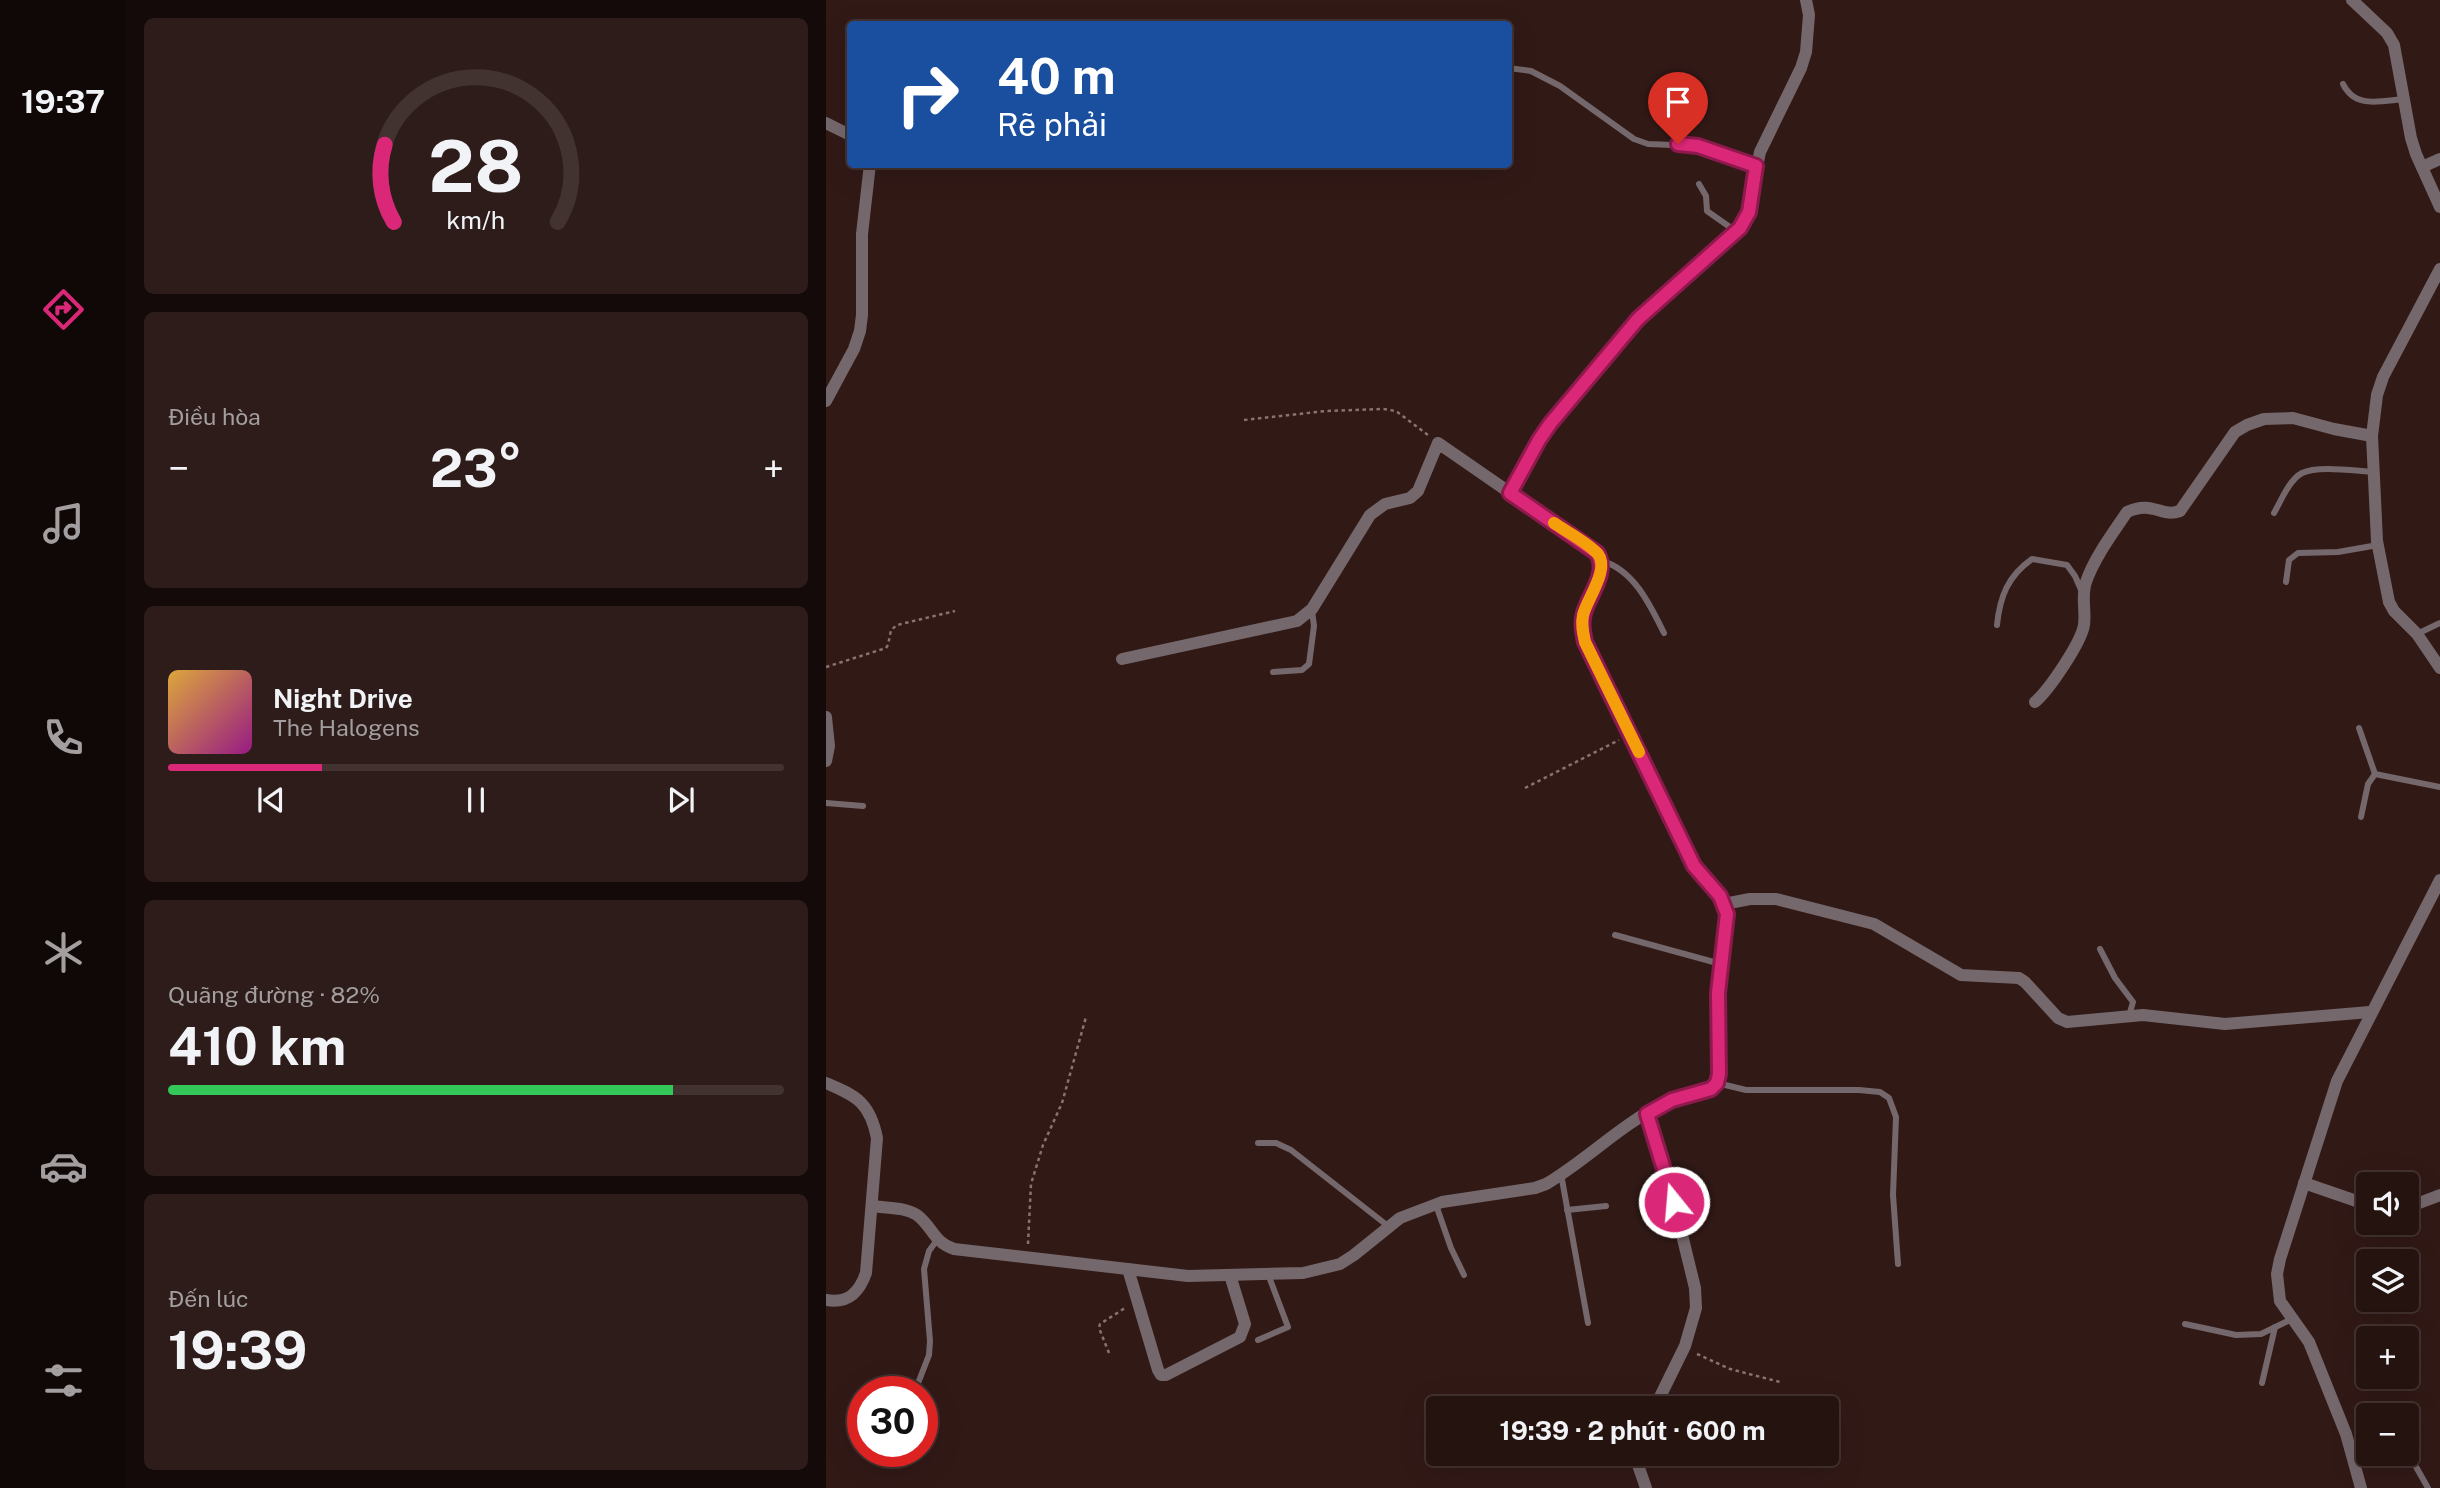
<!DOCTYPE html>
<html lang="vi">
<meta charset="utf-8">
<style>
body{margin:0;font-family:"Public Sans",sans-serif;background:#2d1c19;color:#f1f3f6;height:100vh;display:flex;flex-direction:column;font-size:26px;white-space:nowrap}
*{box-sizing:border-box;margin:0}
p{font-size:23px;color:#a39e9f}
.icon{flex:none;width:38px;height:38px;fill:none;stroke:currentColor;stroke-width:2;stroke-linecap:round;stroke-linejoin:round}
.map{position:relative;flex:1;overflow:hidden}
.details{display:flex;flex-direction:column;gap:18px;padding:18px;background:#140a09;width:700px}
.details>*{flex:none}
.top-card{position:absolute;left:21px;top:21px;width:665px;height:147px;border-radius:7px;box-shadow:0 7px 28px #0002,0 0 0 2px #423230;background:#1a4fa0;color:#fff;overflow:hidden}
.tools{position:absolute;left:1530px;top:1172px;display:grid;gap:14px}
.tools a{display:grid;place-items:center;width:63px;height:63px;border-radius:7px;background:#251310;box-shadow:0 7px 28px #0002,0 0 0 2px #423230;font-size:35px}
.speed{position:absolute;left:21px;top:1376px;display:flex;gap:14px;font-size:35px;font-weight:700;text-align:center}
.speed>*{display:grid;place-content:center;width:91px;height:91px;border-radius:50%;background:#251310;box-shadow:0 7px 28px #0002,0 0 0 2px #423230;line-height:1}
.speed .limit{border:10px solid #d22;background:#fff;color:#111}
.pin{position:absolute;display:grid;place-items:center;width:60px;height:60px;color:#fff;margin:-72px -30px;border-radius:50% 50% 50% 0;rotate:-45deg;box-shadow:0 0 7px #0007}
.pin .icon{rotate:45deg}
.me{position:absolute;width:77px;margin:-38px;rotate:343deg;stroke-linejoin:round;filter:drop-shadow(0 0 5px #0008)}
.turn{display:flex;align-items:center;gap:24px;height:147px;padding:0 35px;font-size:32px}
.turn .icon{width:91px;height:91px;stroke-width:2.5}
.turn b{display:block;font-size:49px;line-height:60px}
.big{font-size:52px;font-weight:700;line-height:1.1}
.details .tile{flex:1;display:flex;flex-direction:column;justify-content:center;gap:10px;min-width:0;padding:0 24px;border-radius:10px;background:#2d1c19}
.details .dial{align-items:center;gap:0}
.dial svg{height:182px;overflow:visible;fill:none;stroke:#423230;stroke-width:7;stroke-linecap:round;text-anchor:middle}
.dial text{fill:#f1f3f6;stroke:none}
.song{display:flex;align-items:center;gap:21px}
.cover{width:84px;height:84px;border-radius:10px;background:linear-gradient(135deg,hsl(40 70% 55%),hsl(310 70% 35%))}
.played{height:7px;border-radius:4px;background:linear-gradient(90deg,#db2777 25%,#423230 25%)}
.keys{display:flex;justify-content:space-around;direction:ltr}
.heat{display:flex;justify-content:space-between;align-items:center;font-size:38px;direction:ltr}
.charge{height:10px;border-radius:5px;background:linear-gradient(90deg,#34c759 82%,#423230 0)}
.trip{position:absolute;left:600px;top:1396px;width:413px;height:70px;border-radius:7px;background:#251310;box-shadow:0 7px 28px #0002,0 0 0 2px #423230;font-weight:700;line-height:70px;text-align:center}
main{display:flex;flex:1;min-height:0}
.tab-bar{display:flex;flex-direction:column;width:126px;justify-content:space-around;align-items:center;background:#0f0806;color:#a39e9f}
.tab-bar .icon{width:49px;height:49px}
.tab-bar .on{color:#db2777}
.tab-bar b{font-size:32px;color:#f1f3f6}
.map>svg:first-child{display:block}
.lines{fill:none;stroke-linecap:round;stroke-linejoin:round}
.path{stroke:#887371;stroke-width:2.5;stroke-dasharray:3.5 3.5;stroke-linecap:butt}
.lane{stroke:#75686c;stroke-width:6}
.street{stroke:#75686c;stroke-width:12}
.route-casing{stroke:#8e194d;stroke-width:18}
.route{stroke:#db2777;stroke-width:12}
.slow{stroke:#f59e0b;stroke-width:12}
</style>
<main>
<nav class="tab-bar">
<b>19:37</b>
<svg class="icon on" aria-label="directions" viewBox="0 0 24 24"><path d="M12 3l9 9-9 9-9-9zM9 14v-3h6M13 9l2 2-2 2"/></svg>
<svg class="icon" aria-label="music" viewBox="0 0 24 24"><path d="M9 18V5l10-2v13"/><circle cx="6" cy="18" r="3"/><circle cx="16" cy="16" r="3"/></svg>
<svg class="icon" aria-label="phone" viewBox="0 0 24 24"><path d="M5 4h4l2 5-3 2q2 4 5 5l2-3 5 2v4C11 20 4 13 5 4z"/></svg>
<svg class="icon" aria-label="climate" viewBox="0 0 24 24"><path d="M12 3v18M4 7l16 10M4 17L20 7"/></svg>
<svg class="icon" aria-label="car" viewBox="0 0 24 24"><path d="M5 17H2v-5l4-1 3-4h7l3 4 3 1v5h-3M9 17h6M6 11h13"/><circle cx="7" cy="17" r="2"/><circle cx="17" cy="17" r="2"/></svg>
<svg class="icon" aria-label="filters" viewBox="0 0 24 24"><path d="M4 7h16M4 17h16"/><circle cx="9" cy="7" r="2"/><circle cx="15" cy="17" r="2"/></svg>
</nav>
<section class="details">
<div class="tile dial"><svg viewBox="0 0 100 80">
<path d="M14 69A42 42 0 1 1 86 69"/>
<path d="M14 69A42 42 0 0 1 10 35" stroke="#db2777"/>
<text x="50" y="56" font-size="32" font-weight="700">28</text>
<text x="50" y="72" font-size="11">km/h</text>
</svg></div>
<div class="tile"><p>Điều hòa</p>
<div class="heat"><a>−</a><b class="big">23°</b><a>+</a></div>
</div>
<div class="tile">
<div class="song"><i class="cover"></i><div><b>Night Drive</b><p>The Halogens</p></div></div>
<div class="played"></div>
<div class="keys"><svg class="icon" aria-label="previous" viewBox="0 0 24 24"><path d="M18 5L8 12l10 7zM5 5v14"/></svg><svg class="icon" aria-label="pause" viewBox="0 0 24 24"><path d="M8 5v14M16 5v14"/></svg><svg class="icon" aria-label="next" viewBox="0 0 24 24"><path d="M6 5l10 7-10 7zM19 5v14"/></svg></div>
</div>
<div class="tile"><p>Quãng đường · 82%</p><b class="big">410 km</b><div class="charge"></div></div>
<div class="tile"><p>Đến lúc</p><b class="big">19:39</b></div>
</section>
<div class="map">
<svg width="1614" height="1488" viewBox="0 0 1614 1488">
<rect width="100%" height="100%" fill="#311916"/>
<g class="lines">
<!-- path -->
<g class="path">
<polyline points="418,420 500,411 557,409 570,411 602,435"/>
<polyline points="0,667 60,648 62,645 65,630 71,625 129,611"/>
<polyline points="699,788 793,740"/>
<polyline points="202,1244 205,1184 217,1145 236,1103 260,1017"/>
<polyline points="283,1353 273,1328 274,1324 299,1308"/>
<polyline points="871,1354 904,1369 954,1382"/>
</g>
<!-- lane -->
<g class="lane">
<polyline points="682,68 705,71 734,86 808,139 822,144 872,146 930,166"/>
<path d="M1517 84C1529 109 1554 101 1579 99"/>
<polyline points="873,184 880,196 881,211 908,230"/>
<path d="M1448 513C1455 501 1463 480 1476 473 1492 465 1529 471 1548 472"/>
<path d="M776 561C808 570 824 605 838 633"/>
<polyline points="1460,582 1463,560 1472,553 1512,552 1552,545"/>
<path d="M1171 625C1174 596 1182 576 1206 559L1241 565 1249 576 1256 592"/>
<polyline points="1591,634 1614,623"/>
<polyline points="447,672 476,670 483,664 488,626 486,611"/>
<polyline points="1533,728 1549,774"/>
<polyline points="0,803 37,806"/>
<polyline points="1535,817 1542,784 1549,774 1614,787"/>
<polyline points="789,935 895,964"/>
<polyline points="1274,949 1289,978 1307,1002 1303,1016"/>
<polyline points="891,1083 920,1090 1033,1090 1054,1092 1063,1098 1070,1117 1067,1195 1072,1264"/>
<polyline points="432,1143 450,1143 465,1150 562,1226"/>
<polyline points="735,1174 762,1323"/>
<polyline points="610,1205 625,1248 638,1275"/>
<polyline points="741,1210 780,1206"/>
<polyline points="1359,1324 1410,1335 1435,1334 1466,1319"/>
<polyline points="432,1340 462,1327 442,1274"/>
<polyline points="1436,1383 1449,1327"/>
<polyline points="89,1391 103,1355 104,1341 98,1269 103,1251 111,1240"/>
<polyline points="1589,1465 1602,1488"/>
</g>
<!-- street -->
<g class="street">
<polyline points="1526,0 1561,33 1568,45 1585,138 1590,154 1614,207"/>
<polyline points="0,123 24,135"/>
<polyline points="1596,167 1614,159"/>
<polyline points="1614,269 1557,377 1551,395 1546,436 1551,541 1563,602 1568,611 1591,634 1614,668"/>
<polyline points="0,401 28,349 34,331 36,315 36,234 44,164"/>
<polyline points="684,493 713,440 724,424 812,319 920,220 934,152 975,68 980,52 983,15 980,0"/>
<path d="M1209 702C1223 690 1255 643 1258 625 1260 610 1255 596 1260 582 1268 558 1287 533 1301 512 1327 500 1335 518 1354 511L1409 432 1421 425 1438 419 1467 418 1508 429 1546 436"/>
<polyline points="0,717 3,746 0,761"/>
<polyline points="898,904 924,899 950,899 1048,924 1135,975 1193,978 1199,982 1232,1018 1241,1022 1317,1015 1399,1024 1544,1012"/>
<path d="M0 1083C31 1096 44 1103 51 1138L40 1273C33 1293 22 1304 0 1300"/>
<polyline points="821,1114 848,1202 869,1288 870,1308 859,1346 828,1409"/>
<polyline points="1478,1183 1542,1205"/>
<path d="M46 1206C60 1208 78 1207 91 1215 107 1227 107 1242 128 1249L362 1276 477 1273 514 1264 528 1255 574 1218 616 1202 709 1188 720 1184C762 1159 795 1124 839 1103 858 1094 888 1096 893 1074L892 993 901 914 893 896 868 866 759 642C757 632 755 623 758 613 763 594 783 572 771 553L612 443 592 491 584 498 559 504 544 515 486 609 471 621 296 659"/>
<polyline points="1580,1208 1614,1195"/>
<polyline points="302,1269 332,1370 335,1375 340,1375 414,1337 419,1324 404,1275"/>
<polyline points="811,1454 811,1462 820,1488"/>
<polyline points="1535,1488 1520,1434 1483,1342 1454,1301 1451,1274 1454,1259 1511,1081 1614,880"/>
</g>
</g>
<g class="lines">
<defs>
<path id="route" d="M848 1202 821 1114 846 1100 885 1089 891 1083 893 1074 892 993 901 914 894 896 868 866 759 642C757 632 755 623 758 613 763 594 783 573 771 553L684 493 713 440 724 424 812 319 914 228 923 212 930 166 872 146 852 144"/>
</defs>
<!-- route casing -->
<use href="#route" class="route-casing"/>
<!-- route -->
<use href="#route" class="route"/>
<!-- slow -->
<path class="slow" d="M728 523C741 532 761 542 772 554 784 569 761 599 757 615 755 624 757 633 759 642L813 752"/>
</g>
</svg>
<div class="tools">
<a><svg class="icon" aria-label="sound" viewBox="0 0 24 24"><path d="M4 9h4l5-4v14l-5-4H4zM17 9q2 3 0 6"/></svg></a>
<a><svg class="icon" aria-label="layers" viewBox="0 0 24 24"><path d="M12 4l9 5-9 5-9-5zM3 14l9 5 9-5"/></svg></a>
<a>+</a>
<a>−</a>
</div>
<div class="speed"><div class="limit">30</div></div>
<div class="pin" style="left:852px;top:144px;background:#d93025"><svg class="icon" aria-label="arrive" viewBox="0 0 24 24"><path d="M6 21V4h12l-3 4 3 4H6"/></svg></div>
<svg class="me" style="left:848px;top:1202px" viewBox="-20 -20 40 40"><circle r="17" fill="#db2777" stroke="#fff" stroke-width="3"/><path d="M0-11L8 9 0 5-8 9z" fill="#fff"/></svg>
<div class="trip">19:39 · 2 phút · 600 m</div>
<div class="top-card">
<div class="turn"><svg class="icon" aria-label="right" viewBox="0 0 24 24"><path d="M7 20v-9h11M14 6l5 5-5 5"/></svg><div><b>40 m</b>Rẽ phải</div></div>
</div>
</div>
</main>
